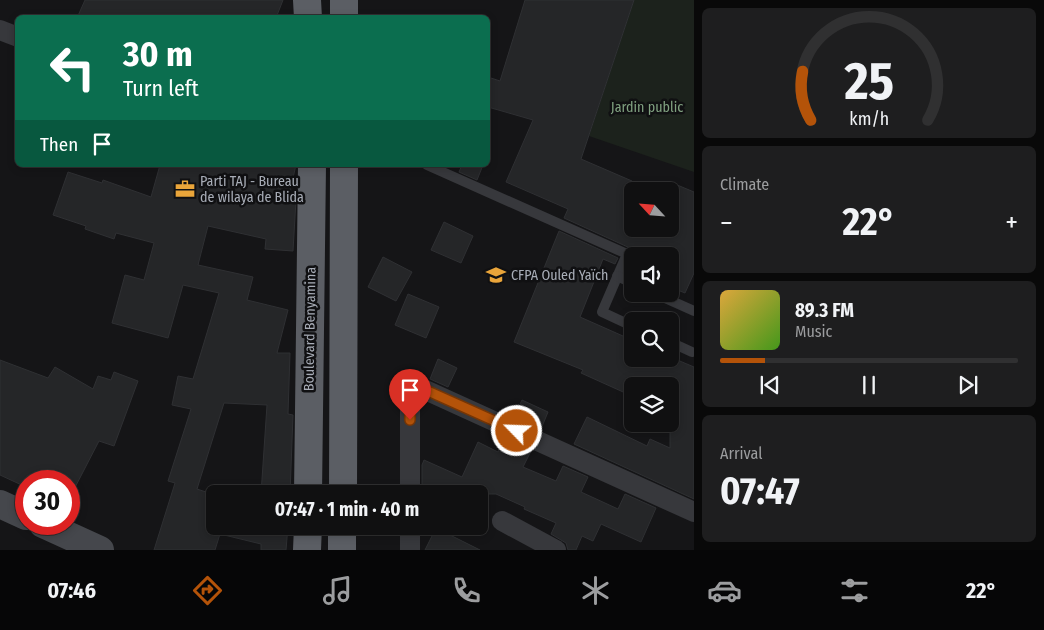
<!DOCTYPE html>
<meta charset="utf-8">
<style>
body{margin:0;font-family:"Fira Sans Condensed",sans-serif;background:#1e1e1f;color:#f1f3f6;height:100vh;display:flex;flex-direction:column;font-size:19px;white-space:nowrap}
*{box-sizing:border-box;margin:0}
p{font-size:16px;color:#9c9d9f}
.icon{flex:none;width:28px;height:28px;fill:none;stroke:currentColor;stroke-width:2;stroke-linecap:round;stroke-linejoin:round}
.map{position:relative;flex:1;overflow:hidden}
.details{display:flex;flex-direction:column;gap:8px;padding:8px;background:#090909;width:350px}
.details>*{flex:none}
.top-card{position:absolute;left:15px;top:15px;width:475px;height:152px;border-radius:8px;box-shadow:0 2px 8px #0003,0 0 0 1px #303031;background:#0b6e4f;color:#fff;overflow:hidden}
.needle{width:32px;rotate:296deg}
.tools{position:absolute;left:624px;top:182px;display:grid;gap:10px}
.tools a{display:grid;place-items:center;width:55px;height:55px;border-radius:8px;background:#101011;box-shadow:0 2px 8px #0003,0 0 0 1px #303031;font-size:25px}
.speed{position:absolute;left:15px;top:470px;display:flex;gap:10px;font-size:25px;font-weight:700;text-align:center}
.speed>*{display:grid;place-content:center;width:65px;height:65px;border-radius:50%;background:#101011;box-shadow:0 2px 8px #0003,0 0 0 1px #303031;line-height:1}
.speed .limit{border:8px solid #d22;background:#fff;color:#111}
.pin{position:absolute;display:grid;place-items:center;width:42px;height:42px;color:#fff;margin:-51px -21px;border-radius:50% 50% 50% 0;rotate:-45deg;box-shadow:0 0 5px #0007}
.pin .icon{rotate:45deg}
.me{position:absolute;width:55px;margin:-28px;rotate:294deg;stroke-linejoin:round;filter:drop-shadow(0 0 4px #0008)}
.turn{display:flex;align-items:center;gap:18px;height:105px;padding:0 25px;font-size:22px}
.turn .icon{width:65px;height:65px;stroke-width:2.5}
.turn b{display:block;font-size:35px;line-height:42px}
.then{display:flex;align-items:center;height:48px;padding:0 25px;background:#0003;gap:10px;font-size:19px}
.big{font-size:38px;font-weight:700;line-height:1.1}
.details .card{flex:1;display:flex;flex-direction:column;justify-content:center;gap:8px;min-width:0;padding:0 18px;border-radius:8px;background:#1e1e1f}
.details .dial{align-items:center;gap:0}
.dial svg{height:130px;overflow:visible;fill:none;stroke:#303031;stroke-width:7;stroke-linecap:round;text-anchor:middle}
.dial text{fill:#f1f3f6;stroke:none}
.song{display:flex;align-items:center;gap:15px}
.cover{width:60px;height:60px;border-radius:8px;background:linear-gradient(135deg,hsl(40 70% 55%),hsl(100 70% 35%))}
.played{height:5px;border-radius:2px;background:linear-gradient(90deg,#b45309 15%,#303031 15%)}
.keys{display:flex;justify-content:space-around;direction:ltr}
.heat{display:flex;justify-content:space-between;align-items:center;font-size:28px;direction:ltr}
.trip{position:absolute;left:206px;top:485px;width:282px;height:50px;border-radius:8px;background:#101011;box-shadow:0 2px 8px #0003,0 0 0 1px #303031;font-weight:700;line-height:50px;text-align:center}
.dock{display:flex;height:80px;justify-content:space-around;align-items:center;background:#060607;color:#9c9d9f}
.dock .icon{width:35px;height:35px}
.dock .on{color:#b45309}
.dock b{font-size:22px;color:#f1f3f6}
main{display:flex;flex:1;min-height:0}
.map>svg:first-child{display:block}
.green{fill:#1c221c}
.building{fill:#252628;stroke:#2f3033}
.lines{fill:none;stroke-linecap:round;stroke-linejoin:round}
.service{stroke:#37383c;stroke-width:10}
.minor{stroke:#37383c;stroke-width:20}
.secondary{stroke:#45474c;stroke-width:28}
.trunk{stroke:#5b5e64;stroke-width:28}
.route-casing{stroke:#753606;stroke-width:12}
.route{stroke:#b45309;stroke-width:9}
.labels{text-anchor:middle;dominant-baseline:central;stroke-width:5;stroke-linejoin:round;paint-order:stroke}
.park-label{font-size:14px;fill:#80a180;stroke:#101012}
.poi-label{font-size:14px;fill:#a8adb7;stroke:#101012;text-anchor:start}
.street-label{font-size:14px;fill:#a8adb7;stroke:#101012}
</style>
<main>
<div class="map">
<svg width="694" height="550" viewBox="0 0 694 550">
<rect width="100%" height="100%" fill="#151517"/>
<!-- green -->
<polygon class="green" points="634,0 694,0 694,172 589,136"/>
<!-- building -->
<g class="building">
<polygon points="85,0 283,0 276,18 77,18"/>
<polygon points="525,0 634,0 581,159 632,181 632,229 670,229 670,182 694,192 694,273 685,293 670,287 670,256 633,256 633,250 630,248 564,218 568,209 506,182 533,120 488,107 488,77 500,81"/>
<polygon points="160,165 296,165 288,199 296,200 293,251 265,249 266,239 208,226 198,265 253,277 247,300 288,310 277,353 290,353 288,414 293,415 290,494 261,494 267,405 224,403 197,489 215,495 215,526 288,526 286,550 261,550 261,544 220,534 215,550 154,550 175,483 168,481 191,409 172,405 178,376 193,379 219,293 183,285 168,338 112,323 125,275 144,280 154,243 116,233 114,239 85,229 86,226 53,215 68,172 102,183 103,180 151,197"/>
<polygon points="462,165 483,165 477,180 459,172"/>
<polygon points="444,222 473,236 461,263 431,250"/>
<polygon points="559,231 618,258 615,264 603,259 580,317 632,340 632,359 675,359 694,367 694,499 574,444 587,417 647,446 650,439 670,448 670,386 632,386 632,396 581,373 583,370 514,342"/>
<polygon points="383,257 412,272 396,301 368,287"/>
<polygon points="408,294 439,307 426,338 395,325"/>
<polygon points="438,359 457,368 448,387 430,379"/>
<polygon points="0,360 48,378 55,367 93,389 98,376 111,380 114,372 138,381 114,446 99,441 69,499 69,481 26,481 26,487 0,475"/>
<polygon points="522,400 548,412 541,429 514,417"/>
<polygon points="505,439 531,451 523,467 556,481 563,466 588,477 581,492 618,509 625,494 656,508 641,542 601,524 593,541 582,536 576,550 568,550 566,543 551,534 556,523 524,509 525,507 496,494 422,494 422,465 424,460 462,477 478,442 498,452"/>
<polygon points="436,528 480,550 425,550"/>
</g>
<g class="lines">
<!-- service -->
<g class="service">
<polyline points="427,165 627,254 602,312 632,326"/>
<polyline points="617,276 632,283"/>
<polyline points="656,294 694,311"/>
<polyline points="670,342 692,352"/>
</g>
<!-- minor -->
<g class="minor">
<polyline points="0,30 18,37"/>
<polyline points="410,494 410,383 694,512"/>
<polyline points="502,521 556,550"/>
<polyline points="410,550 410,526"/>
</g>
<!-- secondary -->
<g class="secondary">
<polyline points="0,504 26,516"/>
<polyline points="43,524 100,550"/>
</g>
<!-- trunk -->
<g class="trunk">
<polyline points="307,0 308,18"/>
<polyline points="344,0 344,18"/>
<polyline points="308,494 312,165"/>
<polyline points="343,494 344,165"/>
<polyline points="307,550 308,526"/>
<polyline points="342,550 342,526"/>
</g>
</g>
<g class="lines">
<defs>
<polyline id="route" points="410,420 410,383 517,431"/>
</defs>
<!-- route casing -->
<use href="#route" class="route-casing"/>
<!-- route -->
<use href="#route" class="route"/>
</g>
<!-- icons -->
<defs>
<symbol id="office-bare" viewBox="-9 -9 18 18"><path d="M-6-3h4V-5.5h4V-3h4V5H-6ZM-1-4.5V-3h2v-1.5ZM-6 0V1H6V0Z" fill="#eaa53a" stroke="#101012" stroke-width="2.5" paint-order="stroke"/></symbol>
<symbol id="university-bare" viewBox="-9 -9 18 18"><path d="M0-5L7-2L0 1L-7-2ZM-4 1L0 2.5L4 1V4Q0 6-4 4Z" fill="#eaa53a" stroke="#101012" stroke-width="2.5" paint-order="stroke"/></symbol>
</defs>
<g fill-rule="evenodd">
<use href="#office-bare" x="171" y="175" width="28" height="28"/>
<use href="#university-bare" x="482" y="261" width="28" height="28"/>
</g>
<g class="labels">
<!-- park labels -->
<g class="park-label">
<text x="647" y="107">Jardin public</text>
</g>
<!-- poi labels -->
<g class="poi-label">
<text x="200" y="181">Parti TAJ - Bureau<tspan x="200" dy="16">de wilaya de Blida</tspan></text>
<text x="511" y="275">CFPA Ouled Yaïch</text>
</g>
<!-- street labels -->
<g class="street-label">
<text transform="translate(310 329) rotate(-89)">Boulevard Benyamina</text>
</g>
</g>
</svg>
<div class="tools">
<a><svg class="needle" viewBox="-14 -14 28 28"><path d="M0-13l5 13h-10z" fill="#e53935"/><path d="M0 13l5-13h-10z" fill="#9c9d9f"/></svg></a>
<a><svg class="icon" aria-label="sound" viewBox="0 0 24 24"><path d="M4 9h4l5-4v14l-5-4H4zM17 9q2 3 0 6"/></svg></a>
<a><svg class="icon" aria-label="search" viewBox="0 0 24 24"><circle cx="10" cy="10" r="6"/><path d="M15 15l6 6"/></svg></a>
<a><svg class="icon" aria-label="layers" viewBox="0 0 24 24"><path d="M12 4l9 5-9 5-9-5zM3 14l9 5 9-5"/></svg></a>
</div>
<div class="speed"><div class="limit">30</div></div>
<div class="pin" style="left:410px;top:420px;background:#d93025"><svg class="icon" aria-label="arrive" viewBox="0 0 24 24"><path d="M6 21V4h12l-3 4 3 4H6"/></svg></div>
<svg class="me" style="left:517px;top:431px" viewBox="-20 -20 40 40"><circle r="17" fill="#b45309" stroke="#fff" stroke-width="3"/><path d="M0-11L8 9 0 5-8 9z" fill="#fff"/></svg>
<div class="trip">07:47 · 1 min · 40 m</div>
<div class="top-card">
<div class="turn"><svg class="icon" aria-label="left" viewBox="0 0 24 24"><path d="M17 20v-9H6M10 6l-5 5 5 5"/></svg><div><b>30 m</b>Turn left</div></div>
<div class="then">Then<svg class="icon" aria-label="arrive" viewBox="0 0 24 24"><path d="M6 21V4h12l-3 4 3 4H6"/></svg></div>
</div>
</div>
<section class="details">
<div class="card dial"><svg viewBox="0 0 100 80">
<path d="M14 69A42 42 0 1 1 86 69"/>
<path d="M14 69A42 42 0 0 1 9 39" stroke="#b45309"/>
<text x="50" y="56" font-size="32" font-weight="700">25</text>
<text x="50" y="72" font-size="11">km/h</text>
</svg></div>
<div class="card"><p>Climate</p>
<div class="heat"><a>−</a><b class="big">22°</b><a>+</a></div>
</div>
<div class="card">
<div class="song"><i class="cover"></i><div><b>89.3 FM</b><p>Music</p></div></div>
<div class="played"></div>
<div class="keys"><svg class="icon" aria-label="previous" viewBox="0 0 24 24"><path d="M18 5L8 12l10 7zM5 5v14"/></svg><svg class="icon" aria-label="pause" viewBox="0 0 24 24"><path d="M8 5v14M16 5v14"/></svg><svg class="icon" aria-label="next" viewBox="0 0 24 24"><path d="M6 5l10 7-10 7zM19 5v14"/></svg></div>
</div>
<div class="card"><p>Arrival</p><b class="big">07:47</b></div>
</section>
</main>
<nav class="dock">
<b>07:46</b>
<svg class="icon on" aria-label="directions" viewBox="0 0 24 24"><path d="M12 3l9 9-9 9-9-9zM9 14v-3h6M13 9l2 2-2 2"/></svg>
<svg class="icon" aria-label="music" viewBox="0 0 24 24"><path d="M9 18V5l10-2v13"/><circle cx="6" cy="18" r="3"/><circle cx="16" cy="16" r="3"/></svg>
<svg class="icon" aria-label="phone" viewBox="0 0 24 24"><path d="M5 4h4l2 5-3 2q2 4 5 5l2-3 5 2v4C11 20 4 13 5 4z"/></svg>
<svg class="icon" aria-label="climate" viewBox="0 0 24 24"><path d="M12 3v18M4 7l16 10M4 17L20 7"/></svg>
<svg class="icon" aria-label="car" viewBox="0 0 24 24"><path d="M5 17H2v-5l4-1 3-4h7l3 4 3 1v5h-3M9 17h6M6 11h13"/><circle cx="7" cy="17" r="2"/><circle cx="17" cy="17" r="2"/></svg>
<svg class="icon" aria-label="filters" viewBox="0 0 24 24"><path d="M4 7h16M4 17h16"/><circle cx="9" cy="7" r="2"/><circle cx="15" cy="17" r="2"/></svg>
<b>22°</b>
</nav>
